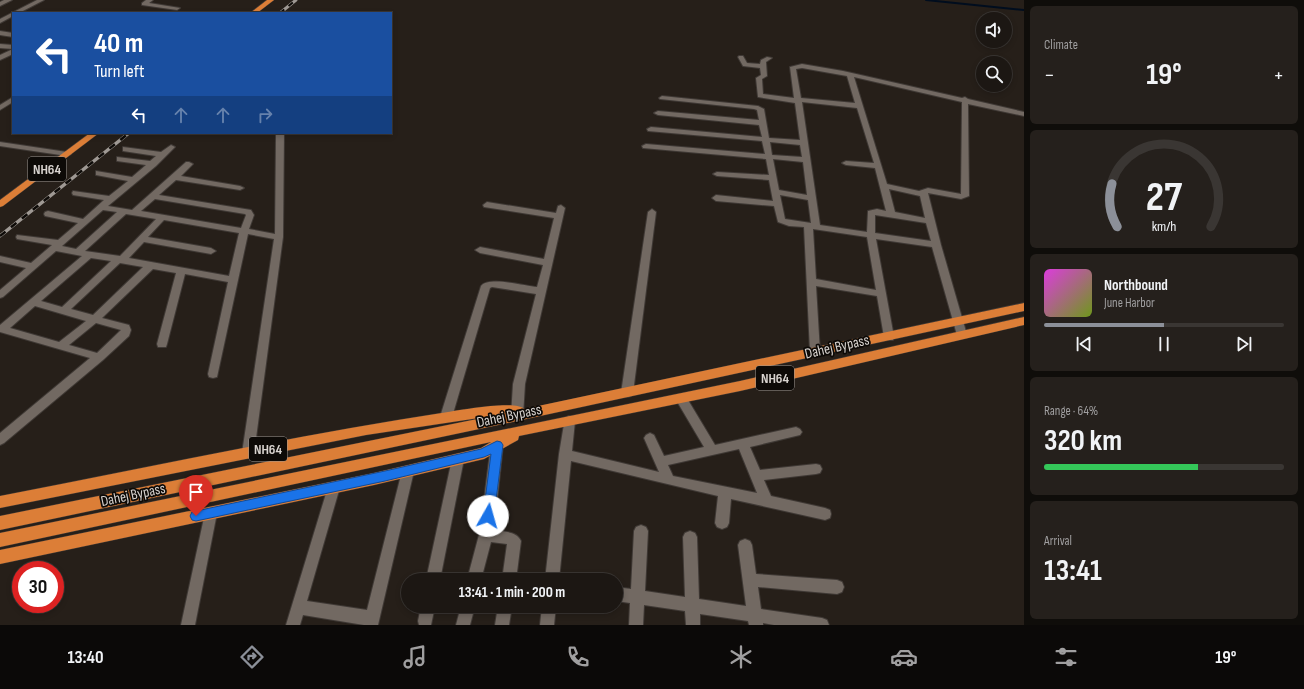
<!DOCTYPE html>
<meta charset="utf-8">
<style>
body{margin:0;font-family:"Sofia Sans Condensed",sans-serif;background:#25201c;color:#f1f3f6;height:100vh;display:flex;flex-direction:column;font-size:15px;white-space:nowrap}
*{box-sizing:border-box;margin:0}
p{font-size:13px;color:#a09fa0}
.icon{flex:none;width:22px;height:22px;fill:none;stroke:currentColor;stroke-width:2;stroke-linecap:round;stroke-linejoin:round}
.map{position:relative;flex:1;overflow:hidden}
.drawer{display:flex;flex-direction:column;gap:6px;padding:6px;background:#0f0d0a;width:280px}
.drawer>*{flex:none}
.guide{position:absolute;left:12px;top:12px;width:380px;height:122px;border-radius:0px;box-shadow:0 2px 6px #0003,0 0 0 1px #3a3633;background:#1a4fa0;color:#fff;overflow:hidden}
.controls{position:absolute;left:976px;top:12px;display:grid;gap:8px}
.controls a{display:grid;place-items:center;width:36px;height:36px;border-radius:50%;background:#1c1713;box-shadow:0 2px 6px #0003,0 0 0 1px #3a3633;font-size:20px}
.speed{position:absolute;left:12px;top:561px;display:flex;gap:8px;font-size:20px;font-weight:700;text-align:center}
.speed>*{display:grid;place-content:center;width:52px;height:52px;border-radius:50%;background:#1c1713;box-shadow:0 2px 6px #0003,0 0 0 1px #3a3633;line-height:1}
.speed .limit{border:6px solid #d22;background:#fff;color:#111}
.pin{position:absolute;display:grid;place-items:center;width:34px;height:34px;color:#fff;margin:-41px -17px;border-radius:50% 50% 50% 0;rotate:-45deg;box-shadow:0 0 4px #0007}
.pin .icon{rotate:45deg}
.me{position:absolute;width:44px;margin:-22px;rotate:7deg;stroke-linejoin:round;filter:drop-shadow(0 0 3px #0008)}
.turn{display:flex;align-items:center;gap:14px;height:84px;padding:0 16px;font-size:18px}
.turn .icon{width:52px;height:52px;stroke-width:2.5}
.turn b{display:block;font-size:28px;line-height:34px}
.lanes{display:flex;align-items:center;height:38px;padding:0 16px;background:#0003;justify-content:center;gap:20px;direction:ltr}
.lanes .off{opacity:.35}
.big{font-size:30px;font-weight:700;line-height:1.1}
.drawer .card{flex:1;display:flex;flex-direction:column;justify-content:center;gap:6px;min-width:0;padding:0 14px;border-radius:6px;background:#25201c}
.drawer .dial{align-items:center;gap:0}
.dial svg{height:104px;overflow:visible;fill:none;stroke:#3a3633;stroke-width:7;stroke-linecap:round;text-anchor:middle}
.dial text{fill:#f1f3f6;stroke:none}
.song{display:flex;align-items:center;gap:12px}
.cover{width:48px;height:48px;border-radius:6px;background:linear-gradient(135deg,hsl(300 70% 55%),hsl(80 70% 35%))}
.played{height:4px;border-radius:2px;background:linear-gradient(90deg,#8c9099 50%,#3a3633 50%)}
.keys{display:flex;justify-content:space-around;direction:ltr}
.heat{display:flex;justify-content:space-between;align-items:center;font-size:22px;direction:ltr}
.charge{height:6px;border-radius:3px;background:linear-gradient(90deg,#34c759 64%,#3a3633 0)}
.trip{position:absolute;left:401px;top:573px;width:222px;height:40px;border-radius:20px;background:#1c1713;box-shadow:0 2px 6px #0003,0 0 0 1px #3a3633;font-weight:700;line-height:40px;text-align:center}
.tab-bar{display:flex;height:64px;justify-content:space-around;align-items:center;background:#0b0908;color:#a09fa0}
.tab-bar .icon{width:28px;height:28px}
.tab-bar .current{color:#8c9099}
.tab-bar b{font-size:18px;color:#f1f3f6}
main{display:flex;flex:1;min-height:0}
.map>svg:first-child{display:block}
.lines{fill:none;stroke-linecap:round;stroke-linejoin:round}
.stream{stroke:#000d1e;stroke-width:2}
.minor-casing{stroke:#3f3935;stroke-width:2}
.trunk-casing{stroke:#3f3935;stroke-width:1}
.minor{fill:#726962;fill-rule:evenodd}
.trunk{fill:#dc7e37;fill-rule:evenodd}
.rail-far1-casing{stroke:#9f9994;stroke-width:3}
.rail-casing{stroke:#9f9994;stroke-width:3.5}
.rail-far1{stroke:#0d0a07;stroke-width:2;stroke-dasharray:5.5;stroke-linecap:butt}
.rail{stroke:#0d0a07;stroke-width:2.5;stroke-dasharray:7;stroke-linecap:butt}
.route{fill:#1a73e8;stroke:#114b97}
.labels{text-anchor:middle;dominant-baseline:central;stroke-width:3.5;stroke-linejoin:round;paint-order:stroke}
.shield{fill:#0d0a07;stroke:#9b9793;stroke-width:1}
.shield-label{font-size:14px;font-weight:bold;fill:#d8d3cf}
.street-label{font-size:15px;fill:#d8d3cf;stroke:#0d0a07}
</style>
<main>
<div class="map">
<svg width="1024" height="625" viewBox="0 0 1024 625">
<rect width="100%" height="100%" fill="#261f19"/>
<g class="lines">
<!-- stream -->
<polyline class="stream" points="926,0 1024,10"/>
<defs>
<g id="minor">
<polygon points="4,0 12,0 0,6 0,2"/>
<polygon points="37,0 44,0 19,13 13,13 13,16 0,23 0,19"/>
<polygon points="146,0 153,0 149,3 180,8 177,10 142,5 142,3"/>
<polygon points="0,31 13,33 13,37 0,35"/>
<polygon points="0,44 13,45 13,49 0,48"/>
<polygon points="13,49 13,54 0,60 0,55"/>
<path d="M739 56H743L747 63 760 64 761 60 767 57 772 58 766 62 767 76 762 79 763 94 794 98 790 67 802 64 843 71 962 98 965 97 968 99 1024 112V116L968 104 969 196 961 199 928 193 941 245 967 335 966 338H958L957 335 932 247 876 239 894 337 893 340H885L884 337 877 296 816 286 820 352 819 355H811L810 352 804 227 789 226 778 222 774 206 716 201 712 198 716 195 773 201 769 180 717 176 713 174 717 172 769 175 766 159 643 148 642 146 646 144 765 154 762 141 648 131 647 129 651 127 762 137 759 125 658 115 654 113 658 111 759 120 757 110 754 109 660 99 659 98 662 96 758 106 764 109 769 138 800 140 795 103 758 97 756 78 761 75 760 68 743 66 738 57ZM802 68 847 76 855 103 801 98 796 69ZM854 77 962 102 961 194 928 188 919 191 887 184ZM802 102 857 108 874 163 846 161 842 163 846 165 875 168 886 211 877 209 868 211 867 232 820 225ZM770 142 800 145 802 157 772 155ZM773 159 803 162 807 195 779 190ZM889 189 920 196 925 218 895 212ZM780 195 808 200 811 223 785 219ZM875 215 926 223 931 241 875 233ZM813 229 867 237 876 290 816 279Z"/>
<polygon points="13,97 13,102 0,110 0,105"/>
<path d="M276 133H284L283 237 254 453 252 457 248 458 244 457 242 453 274 239 248 234 217 377 213 378 209 377 208 374 228 282 185 274 167 344 166 347H158L157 344 176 273 153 269 102 318 129 325 131 330 129 336 103 360 4 443 0 445V433L90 358 0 332V325L82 256 56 251 3 297 0 298V290L26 268 0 262V256L31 263 52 245 17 239 16 237 17 235 58 240 78 223 45 216 44 214 45 212 48 211 83 219 104 200 73 195 72 193 73 191 109 196 128 181 96 175V171L132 177 146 165 117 161V157L150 161 156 156 123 151V147L161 152 171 145 175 147 156 166 108 206 132 210 186 162H189L193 164 181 176 240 186 244 188 240 190 176 180 159 195 251 210 254 215 249 229 275 234ZM155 199 245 214 246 215 241 228 141 211ZM103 210 117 212 76 249 62 246ZM126 214 156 219 120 256 85 251ZM164 220 239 233 229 276 129 258 144 242 211 254 216 251 211 248 148 237ZM91 258 111 261 62 307 41 301ZM120 263 143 267 93 315 71 309ZM35 306 86 321 59 342 10 328ZM96 323 121 330 97 353 69 345Z"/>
<polygon points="0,142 67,152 71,154 67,156 0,146"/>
<path d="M487 202 556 213 558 206 561 205 565 208 525 384 523 416 521 419 517 421 513 419 511 416 513 384 536 294 492 287 490 288 452 417 450 420 446 422 442 420 440 417 481 286C489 276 525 286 537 287L543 265 480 253 475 250 480 247 544 259 554 218 484 207 483 205Z"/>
<polygon points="652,209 656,212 633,393 631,396 627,397 623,396 621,393 648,212"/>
<path d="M681 394 685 395 715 445 796 427 800 429 802 432 800 435 750 447 760 470 816 464 820 465 822 469 820 473 816 474 764 480 771 496 825 508 830 510 831 514 830 518 825 520 731 499 729 523 727 527 722 529 717 527 715 523 718 496 571 461 559 580H545L559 454 565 418 569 416 573 418 575 421 572 451 659 472 644 438 646 435 650 433 654 435 664 456 704 447 675 398 677 395ZM739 449 757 493 673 476 668 465Z"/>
<path d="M497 440 501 442 503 445 494 529C503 533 516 530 521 541L516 580H502L507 544 491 542 481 580H467L480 531 491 445 493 442Z"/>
<polygon points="458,454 462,455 464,459 440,580 426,580 452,459 454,455"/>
<polygon points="408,466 412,467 414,471 378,625 364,625 303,615 300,625 286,625 328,487 330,483 334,482 338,483 340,487 307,601 367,610 402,471 404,467"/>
<polygon points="211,507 216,509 217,513 195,625 181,625 205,513 206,509"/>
<polygon points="641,525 646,527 648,531 645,591 685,597 683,537 685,533 690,531 695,533 697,537 699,599 746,606 738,545 740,541 745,539 750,541 752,545 756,574 837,580 842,582 844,587 842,592 837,594 758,587 761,609 822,618 827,620 829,625 774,625 763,623 763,625 749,625 748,621 700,614 700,625 686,625 685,611 644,605 643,625 629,625 630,603 616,601 616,587 631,589 634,531 636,527"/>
<polygon points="421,606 435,606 431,625 419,625 418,621"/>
<polygon points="461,606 475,606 470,625 456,625"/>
<polygon points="498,606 512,606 509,625 495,625"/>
<polygon points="542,606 556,606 554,625 540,625"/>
</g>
<g id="trunk">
<polygon points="267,0 274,0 257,13 250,13"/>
<polygon points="90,133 99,133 3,206 0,207 0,200"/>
<path d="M1024 303V311L517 421 0 530V516L492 416 366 435 0 508V496C149 467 298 435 448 412 461 410 517 400 524 409Z"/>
<polygon points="1024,317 1024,325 740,391 519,436 518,440 484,459 374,485 0,564 0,550 374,473 481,448 491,442 0,547 0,533 740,381"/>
</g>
</defs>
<!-- minor casing -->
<use href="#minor" class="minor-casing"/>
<!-- trunk casing -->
<use href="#trunk" class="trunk-casing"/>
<!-- minor -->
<use href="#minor" class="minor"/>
<!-- trunk -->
<use href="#trunk" class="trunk"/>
<defs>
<polyline id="rail-far1" points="280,13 296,0"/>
<polyline id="rail" points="0,236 129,133"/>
</defs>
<!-- rail-far1 casing -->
<use href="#rail-far1" class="rail-far1-casing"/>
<!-- rail casing -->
<use href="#rail" class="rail-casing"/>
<!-- rail-far1 -->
<use href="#rail-far1" class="rail-far1"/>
<!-- rail -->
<use href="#rail" class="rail"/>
</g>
<!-- route -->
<polygon class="route" points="497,441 501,442 503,445 494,516 493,520 488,522 484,520 483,516 491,454 484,457 385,481 196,521 192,520 190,516 192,512 196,511 385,471 481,449"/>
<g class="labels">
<!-- shield labels -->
<g class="shield">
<rect x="28" y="157" width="38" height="24" rx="3"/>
<rect x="756" y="366" width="38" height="24" rx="3"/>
<rect x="249" y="437" width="38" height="24" rx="3"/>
</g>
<g class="shield-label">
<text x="47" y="169">NH64</text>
<text x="775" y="378">NH64</text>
<text x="268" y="449">NH64</text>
</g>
<!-- street labels -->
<g class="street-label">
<text transform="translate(837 347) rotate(-13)">Dahej Bypass</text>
<text transform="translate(509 416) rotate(-12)">Dahej Bypass</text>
<text transform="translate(133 495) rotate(-12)">Dahej Bypass</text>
</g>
</g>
</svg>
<div class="controls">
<a><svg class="icon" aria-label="sound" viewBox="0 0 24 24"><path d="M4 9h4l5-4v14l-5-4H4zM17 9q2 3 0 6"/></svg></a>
<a><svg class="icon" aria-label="search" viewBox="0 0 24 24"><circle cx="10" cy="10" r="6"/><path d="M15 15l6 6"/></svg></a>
</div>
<div class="speed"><div class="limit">30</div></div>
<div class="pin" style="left:196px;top:516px;background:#d93025"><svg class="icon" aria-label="arrive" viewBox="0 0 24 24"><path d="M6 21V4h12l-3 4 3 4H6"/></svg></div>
<svg class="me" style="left:488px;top:516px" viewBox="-20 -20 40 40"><circle r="19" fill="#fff"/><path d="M0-13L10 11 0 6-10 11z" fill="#1a73e8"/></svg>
<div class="trip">13:41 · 1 min · 200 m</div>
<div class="guide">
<div class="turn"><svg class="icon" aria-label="left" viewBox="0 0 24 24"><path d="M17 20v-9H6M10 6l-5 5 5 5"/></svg><div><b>40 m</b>Turn left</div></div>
<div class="lanes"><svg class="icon" aria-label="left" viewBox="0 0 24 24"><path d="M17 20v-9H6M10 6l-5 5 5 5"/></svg><svg class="icon off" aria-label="ahead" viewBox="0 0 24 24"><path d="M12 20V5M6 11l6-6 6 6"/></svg><svg class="icon off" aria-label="ahead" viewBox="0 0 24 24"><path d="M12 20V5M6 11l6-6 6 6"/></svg><svg class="icon off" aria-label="right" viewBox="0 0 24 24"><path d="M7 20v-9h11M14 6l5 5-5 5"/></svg></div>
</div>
</div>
<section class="drawer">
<div class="card"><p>Climate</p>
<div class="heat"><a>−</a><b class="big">19°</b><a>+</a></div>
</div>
<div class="card dial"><svg viewBox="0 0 100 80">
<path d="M14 69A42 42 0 1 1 86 69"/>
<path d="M14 69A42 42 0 0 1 10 36" stroke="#8c9099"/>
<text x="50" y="56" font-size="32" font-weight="700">27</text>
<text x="50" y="72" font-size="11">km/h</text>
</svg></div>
<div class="card">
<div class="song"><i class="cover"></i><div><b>Northbound</b><p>June Harbor</p></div></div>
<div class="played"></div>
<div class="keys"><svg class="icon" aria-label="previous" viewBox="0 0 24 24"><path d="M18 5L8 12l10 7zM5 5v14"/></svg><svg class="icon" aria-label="pause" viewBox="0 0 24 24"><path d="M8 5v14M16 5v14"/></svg><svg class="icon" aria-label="next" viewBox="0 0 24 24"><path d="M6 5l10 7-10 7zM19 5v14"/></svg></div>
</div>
<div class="card"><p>Range · 64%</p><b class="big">320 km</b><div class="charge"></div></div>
<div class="card"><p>Arrival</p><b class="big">13:41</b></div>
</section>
</main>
<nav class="tab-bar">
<b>13:40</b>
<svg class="icon current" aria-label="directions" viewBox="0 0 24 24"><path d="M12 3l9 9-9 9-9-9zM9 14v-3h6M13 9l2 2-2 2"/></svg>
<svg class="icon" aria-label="music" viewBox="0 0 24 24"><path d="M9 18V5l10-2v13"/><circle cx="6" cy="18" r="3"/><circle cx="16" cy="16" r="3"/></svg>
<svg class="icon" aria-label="phone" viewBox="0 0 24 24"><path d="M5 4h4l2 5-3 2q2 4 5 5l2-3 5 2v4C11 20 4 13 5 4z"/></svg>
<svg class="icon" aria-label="climate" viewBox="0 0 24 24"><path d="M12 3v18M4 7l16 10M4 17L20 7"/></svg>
<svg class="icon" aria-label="car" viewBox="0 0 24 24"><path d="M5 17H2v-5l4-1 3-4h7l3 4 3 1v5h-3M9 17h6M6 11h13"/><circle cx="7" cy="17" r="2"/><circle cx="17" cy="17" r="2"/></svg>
<svg class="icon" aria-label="filters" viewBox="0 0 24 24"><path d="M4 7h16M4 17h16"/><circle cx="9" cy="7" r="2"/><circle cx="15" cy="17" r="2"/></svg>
<b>19°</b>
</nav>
